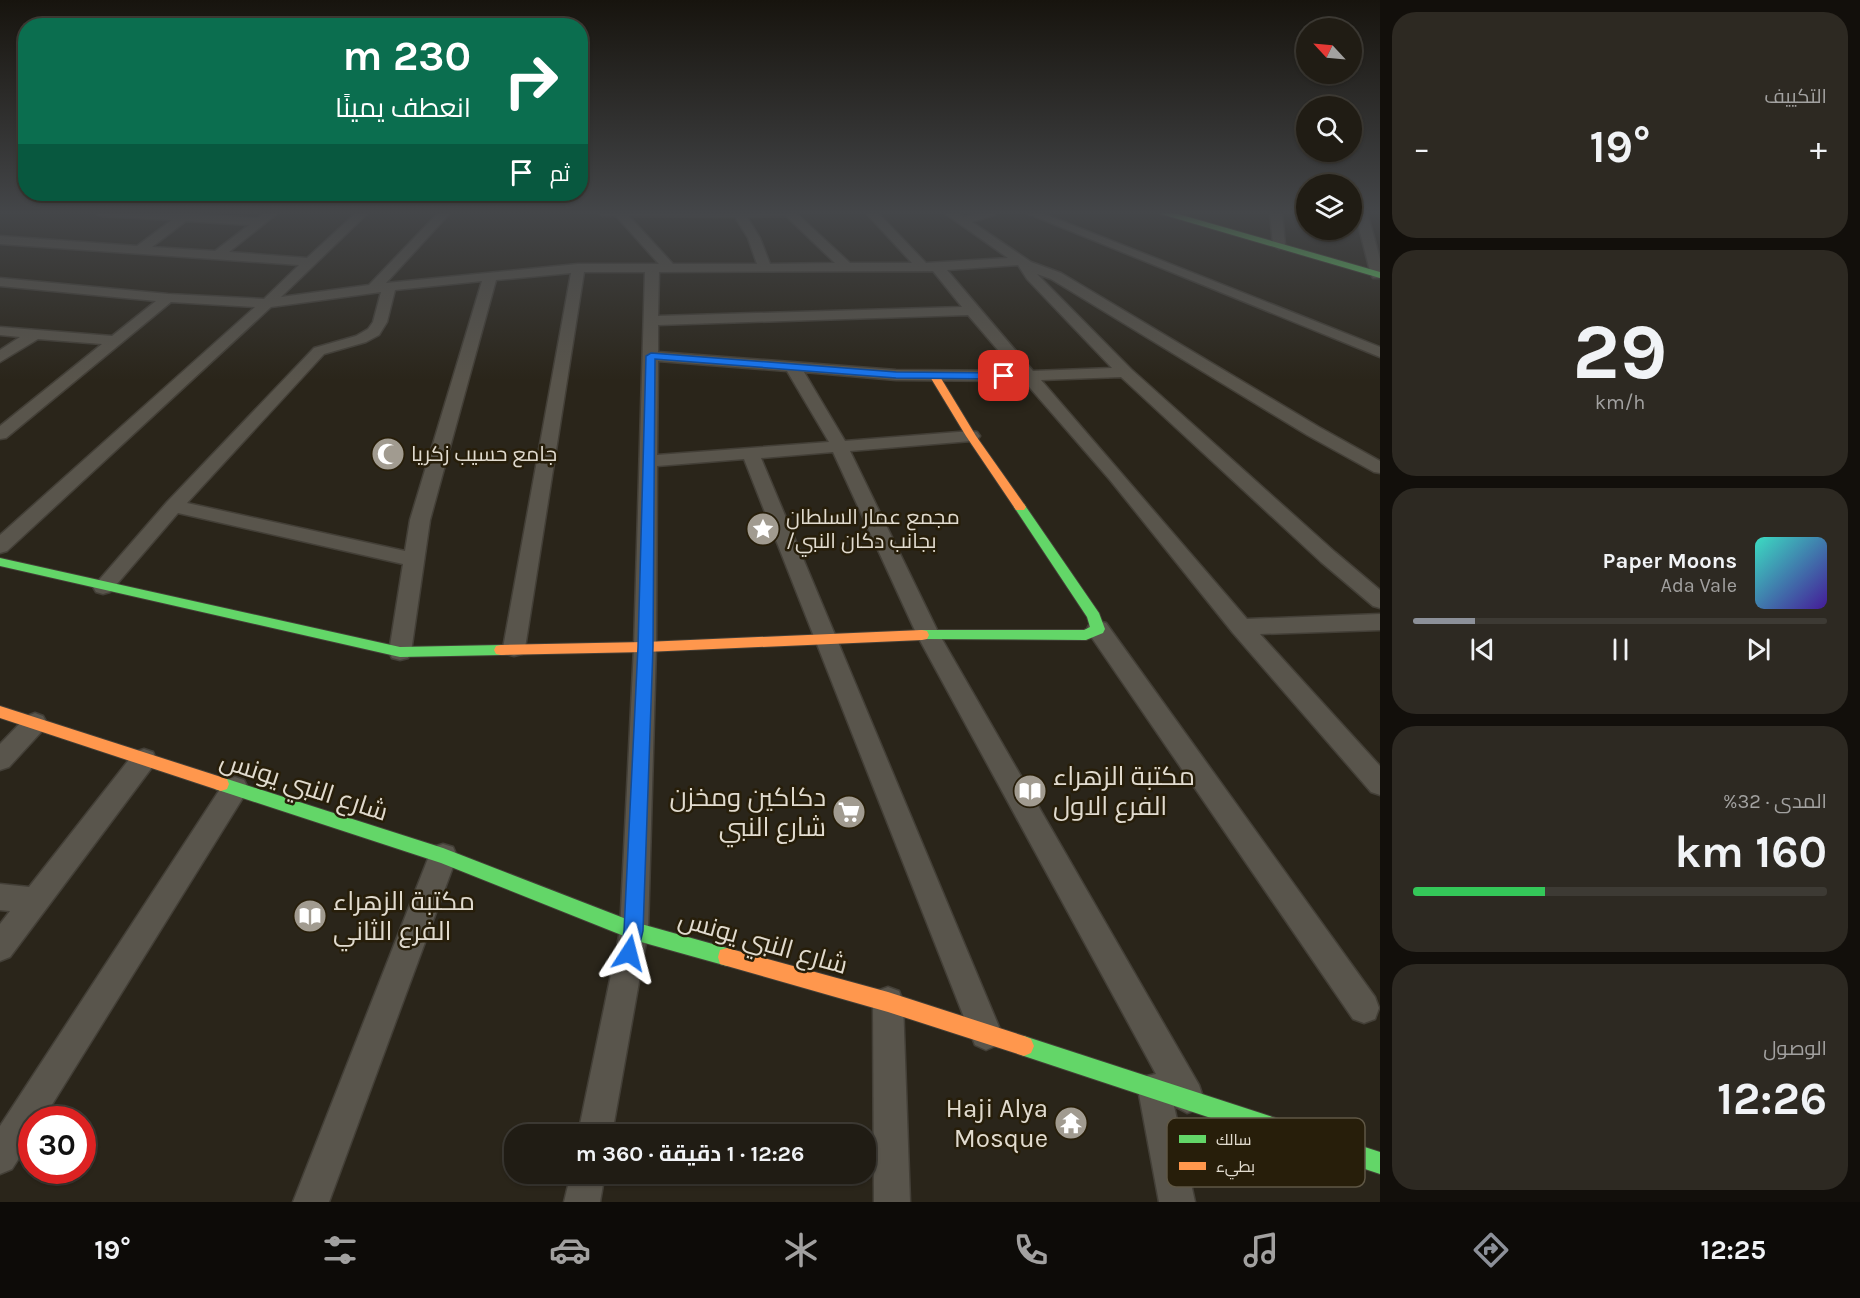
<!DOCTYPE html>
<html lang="ar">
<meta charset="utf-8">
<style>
body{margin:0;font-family:Karla,Cairo,sans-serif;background:#2d2922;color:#f1f3f6;direction:rtl;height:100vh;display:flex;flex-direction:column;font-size:22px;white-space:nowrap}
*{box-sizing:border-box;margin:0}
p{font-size:20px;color:#a2a1a0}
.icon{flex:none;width:33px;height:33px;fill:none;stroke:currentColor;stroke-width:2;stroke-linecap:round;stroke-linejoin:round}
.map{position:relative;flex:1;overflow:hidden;direction:ltr}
.drawer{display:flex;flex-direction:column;gap:12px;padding:12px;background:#120f0b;width:480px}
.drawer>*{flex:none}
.guide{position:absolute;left:18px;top:18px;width:570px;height:183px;border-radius:24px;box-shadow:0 2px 4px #0004,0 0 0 2px #3d3a34;direction:rtl;background:#0b6e4f;color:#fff;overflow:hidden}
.needle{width:39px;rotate:296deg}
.tools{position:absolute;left:1296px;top:18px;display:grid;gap:12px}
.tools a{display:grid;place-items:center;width:66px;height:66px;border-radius:50%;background:#201c14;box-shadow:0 2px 4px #0004,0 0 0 2px #3d3a34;font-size:30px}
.speed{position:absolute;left:18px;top:1106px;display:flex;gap:12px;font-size:30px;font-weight:700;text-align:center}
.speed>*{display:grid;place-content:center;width:78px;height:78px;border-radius:50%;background:#201c14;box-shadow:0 2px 4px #0004,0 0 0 2px #3d3a34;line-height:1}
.speed .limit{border:9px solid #d22;background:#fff;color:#111}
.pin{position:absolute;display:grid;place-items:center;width:51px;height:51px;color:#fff;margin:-26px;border-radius:12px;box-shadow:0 3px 9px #0006}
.me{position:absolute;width:66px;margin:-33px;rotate:9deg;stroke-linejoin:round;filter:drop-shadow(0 0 4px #0008)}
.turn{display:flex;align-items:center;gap:21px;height:126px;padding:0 18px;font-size:27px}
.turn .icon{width:78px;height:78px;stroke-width:2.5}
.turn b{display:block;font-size:42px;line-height:51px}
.then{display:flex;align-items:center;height:57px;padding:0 18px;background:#0003;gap:12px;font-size:22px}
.big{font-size:45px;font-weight:700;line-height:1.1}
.drawer .card{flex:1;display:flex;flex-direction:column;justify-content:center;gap:9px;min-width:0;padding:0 21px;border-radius:24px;background:#2d2922}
.drawer .dial{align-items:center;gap:0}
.dial b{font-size:78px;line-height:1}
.song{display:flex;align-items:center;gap:18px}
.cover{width:72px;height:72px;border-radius:9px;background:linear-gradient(135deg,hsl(170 70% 55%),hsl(260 70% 35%))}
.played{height:6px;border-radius:3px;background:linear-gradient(90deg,#8c9099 15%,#3d3a34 15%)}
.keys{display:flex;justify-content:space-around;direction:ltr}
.heat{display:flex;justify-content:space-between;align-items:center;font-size:33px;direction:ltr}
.charge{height:9px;border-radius:4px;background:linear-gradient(90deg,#34c759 32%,#3d3a34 0)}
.trip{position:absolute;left:504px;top:1124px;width:372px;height:60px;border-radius:24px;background:#201c14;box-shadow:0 2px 4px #0004,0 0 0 2px #3d3a34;font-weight:700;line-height:60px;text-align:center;direction:rtl}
.tabs{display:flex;height:96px;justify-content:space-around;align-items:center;background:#0d0b08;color:#a2a1a0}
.tabs .icon{width:42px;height:42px}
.tabs .current{color:#8c9099}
.tabs b{font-size:27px;color:#f1f3f6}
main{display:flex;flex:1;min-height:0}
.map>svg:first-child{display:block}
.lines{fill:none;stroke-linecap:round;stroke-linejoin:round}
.street-casing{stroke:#433f37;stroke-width:3}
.fast-casing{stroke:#433f37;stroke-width:2}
.slow-casing{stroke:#433f37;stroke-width:2}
.street{fill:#59554c;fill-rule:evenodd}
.fast{fill:#63d668;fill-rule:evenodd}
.slow{fill:#ff974d;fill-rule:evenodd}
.route{fill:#1a73e8;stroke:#114b97;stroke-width:1.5}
.labels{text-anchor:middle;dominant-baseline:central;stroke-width:5;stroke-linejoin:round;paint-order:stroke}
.poi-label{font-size:21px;fill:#e1dbcf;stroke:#271e0a;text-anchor:start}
.near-poi-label{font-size:26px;fill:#e1dbcf;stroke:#271e0a;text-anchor:start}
.near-street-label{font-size:26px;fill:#e1dbcf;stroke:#271e0a}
.key{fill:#271e0a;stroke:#5f5745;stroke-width:1.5}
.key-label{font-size:16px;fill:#e1dbcf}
</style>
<main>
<section class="drawer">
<div class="card"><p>التكييف</p>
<div class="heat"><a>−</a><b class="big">19°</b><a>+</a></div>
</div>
<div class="card dial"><b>29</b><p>km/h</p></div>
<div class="card">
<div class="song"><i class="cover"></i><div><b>Paper Moons</b><p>Ada Vale</p></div></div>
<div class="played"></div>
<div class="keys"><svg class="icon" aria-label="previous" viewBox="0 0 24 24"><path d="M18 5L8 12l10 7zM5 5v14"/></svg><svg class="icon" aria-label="pause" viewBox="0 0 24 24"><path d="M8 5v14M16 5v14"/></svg><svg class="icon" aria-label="next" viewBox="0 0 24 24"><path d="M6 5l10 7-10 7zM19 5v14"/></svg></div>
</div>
<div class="card"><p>المدى · 32%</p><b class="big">160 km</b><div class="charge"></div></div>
<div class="card"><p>الوصول</p><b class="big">12:26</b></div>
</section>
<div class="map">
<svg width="1380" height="1202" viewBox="0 0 1380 1202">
<rect width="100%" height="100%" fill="#2a251a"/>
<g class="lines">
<defs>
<g id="street">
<path d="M94 212 181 214 192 212 194 214 257 218 266 212H279L229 252 307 258 357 212H369L281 297 369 285 439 212H451L386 283 578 264H659L616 216H603L597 212H795L850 263H912L865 212H877L926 263 1008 258 943 212H956L964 217 980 212H996L994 215 972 222 1031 262 1061 273 1319 427 1380 461V473L1374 472 1307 435 1051 279 1037 274 1131 369 1335 552 1380 590V608L1373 606 1321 562 1121 377 1041 380 1247 619 1380 614V630L1260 634 1380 766V795L1371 792 1233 633 1110 480 1024 381 896 380 804 372 845 441 971 431 977 432 980 436 977 440 971 441 850 451 939 634 1199 1085 1203 1097 1199 1109 1187 1113 1174 1106 1195 1202H1159L1138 1089 1142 1077 1156 1074 917 635 833 452 761 458 1002 1034 997 1045 986 1050 975 1045 744 459 657 466 656 647 648 931 612 1134H578L620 931 634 647 645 272H584L525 648 522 654 514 656 506 654 503 648 571 273 496 280 430 520 411 652 408 658 400 660 392 658 389 652 403 564 178 513 110 592 103 594 96 592 93 587 167 502 314 348 356 336 368 329 373 322 381 292 271 307 7 551 0 553V535L255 307 171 302 6 438 0 439V426L102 344 38 339 0 362V350L20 337 0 335V327L112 336 156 301 0 286V278L168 294 264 299 299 265 0 244V236L137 246 172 220 100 216ZM629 216 735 217 748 238 757 264H673ZM786 216 835 263 770 264 760 238 747 217ZM186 221 249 225 215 251 152 247ZM1018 265 1027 279 1112 368 1033 371 947 270ZM933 271 962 307 658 316 659 272ZM482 281 410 520 405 551 187 503 324 354 366 342 379 335 387 322 395 290ZM968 315 1016 371 896 370 658 352V325ZM658 361 787 371 829 442 657 455Z"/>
<polygon points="1024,212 1039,212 1380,347 1380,357"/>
<polygon points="1270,212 1282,212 1285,245 1283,248 1279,249 1273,245"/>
<polygon points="1355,212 1367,212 1380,259 1380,278 1373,278 1371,275"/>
<polygon points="1098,621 1106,623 1375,997 1379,1008 1375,1019 1364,1023 1353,1019 1090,635 1087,629 1090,623"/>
<polygon points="35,713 43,716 47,723 43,730 9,767 0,770 0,744 27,716"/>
<polygon points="144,749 153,752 156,759 153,766 10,957 0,961 0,924 10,911 0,910 0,884 29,887 135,752"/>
<polygon points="235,777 244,780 248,788 244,796 43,1119 32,1119 32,1138 12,1169 0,1174 0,1126 226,780"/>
<polygon points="443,844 453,847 457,856 329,1202 293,1202 429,856 433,847"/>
<polygon points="888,987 899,991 903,1002 910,1202 874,1202 873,1002 877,991"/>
<polygon points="571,1173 605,1173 600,1202 564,1202"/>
</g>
<g id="fast">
<polygon points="1161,212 1171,212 1380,272 1380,278 1161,214"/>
<polygon points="1020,503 1024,504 1099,613 1105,629 1103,633 1086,640 917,639 915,635 917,631 922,630 1084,630 1090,627 1087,617 1014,507"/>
<polygon points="0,558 400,647 501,645 506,646 508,650 506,654 501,655 400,657 0,566"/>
<polygon points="221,777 443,848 634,922 727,948 734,950 736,957 734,964 727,966 634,940 441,863 215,789 213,784 215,779"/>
<polygon points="1024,1036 1380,1152 1380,1174 1024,1056 1017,1053 1014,1046 1017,1039"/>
</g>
<g id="slow">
<polygon points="934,372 939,375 976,436 1024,504 1026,507 1024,510 1016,510 966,436 929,375"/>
<polygon points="922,630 927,631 929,635 927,639 922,640 645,652 501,655 496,654 494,650 496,646 501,645 645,642"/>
<polygon points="0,706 221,777 227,779 229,784 227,789 221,791 0,718"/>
<polygon points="727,948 888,992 1024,1036 1031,1039 1034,1046 1031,1053 1024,1056 888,1012 720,964 718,957 720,950"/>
</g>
</defs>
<!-- street casing -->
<use href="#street" class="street-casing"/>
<!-- fast casing -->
<use href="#fast" class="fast-casing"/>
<!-- slow casing -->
<use href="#slow" class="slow-casing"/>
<!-- street -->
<use href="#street" class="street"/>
<!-- fast -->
<use href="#fast" class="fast"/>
<!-- slow -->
<use href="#slow" class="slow"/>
</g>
<!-- sky -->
<linearGradient id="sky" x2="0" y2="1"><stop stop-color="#17140e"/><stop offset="0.56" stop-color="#444649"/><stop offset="1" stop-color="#444649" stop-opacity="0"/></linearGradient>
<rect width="1380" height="380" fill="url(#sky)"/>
<!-- route -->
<polygon class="route" points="651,353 896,372 1004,373 1009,376 1004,379 896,378 655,359 653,647 643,931 636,960 629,963 623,960 620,953 624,931 638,647 646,356"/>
<!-- icons -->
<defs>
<symbol id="mosque-disc" viewBox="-11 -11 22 22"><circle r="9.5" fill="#a19b90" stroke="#271e0a"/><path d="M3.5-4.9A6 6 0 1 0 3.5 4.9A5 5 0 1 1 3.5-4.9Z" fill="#fff"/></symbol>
<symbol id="sight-disc" viewBox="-11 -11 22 22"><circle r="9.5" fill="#a19b90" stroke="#271e0a"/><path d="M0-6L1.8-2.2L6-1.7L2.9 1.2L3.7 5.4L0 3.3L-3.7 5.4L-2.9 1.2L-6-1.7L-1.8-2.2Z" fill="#fff"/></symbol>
<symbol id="library-disc" viewBox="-11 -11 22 22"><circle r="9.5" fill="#a19b90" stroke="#271e0a"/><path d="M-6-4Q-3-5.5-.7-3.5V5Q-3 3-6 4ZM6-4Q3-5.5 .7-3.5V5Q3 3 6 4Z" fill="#fff"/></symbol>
<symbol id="supermarket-disc" viewBox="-11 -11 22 22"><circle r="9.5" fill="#a19b90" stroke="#271e0a"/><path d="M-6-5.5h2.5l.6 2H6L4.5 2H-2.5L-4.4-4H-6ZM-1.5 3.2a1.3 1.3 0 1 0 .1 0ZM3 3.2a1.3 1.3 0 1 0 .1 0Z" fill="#fff"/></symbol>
<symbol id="temple-disc" viewBox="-11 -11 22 22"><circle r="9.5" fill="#a19b90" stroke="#271e0a"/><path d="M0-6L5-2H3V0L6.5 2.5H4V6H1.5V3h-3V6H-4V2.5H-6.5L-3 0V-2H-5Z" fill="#fff"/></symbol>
</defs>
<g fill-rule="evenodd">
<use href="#mosque-disc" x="369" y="435" width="38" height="38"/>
<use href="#sight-disc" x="744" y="510" width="38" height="38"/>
<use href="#library-disc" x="1011" y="772" width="38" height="38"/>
<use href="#supermarket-disc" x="830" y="793" width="38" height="38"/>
<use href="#library-disc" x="291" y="897" width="38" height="38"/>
<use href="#temple-disc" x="1052" y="1104" width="38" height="38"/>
</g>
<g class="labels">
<!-- poi labels -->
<g class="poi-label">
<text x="411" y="454">جامع حسيب زكريا</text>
<text x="786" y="517">مجمع عمار السلطان<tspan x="786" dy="24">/بجانب دكان النبي</tspan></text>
</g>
<!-- near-poi labels -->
<g class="near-poi-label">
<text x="1053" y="776">مكتبة الزهراء<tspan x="1053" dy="30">الفرع الاول</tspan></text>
<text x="826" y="797" text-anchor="end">دكاكين ومخزن<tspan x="826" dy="30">شارع النبي</tspan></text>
<text x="333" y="901">مكتبة الزهراء<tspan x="333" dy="30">الفرع الثاني</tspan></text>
<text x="1048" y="1108" text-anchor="end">Haji Alya<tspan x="1048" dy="30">Mosque</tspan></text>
</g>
<!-- near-street labels -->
<g class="near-street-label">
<text transform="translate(304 786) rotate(18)">شارع النبي يونس</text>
<text transform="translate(763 942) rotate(16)">شارع النبي يونس</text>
</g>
</g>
<!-- legend -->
<rect x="1167" y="1118" width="198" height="69" rx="9" class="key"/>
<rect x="1179" y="1135" width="27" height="8" fill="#63d668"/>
<rect x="1179" y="1162" width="27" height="8" fill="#ff974d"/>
<g class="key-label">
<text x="1216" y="1145">سالك</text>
<text x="1216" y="1172">بطيء</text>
</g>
</svg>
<div class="tools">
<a><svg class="needle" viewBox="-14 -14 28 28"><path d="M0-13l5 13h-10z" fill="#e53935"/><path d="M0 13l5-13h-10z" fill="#a2a1a0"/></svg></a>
<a><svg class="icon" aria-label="search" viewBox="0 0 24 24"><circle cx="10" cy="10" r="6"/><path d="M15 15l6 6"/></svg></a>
<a><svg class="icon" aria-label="layers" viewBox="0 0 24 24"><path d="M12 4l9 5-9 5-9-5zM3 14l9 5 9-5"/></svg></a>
</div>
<div class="speed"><div class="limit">30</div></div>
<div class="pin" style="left:1004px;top:376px;background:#d93025"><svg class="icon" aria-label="arrive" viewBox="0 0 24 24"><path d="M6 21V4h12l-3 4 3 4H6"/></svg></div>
<svg class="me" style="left:629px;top:953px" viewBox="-20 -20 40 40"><path d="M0-17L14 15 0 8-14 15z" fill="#1a73e8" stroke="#fff" stroke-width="4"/></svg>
<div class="trip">12:26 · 1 دقيقة · 360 m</div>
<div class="guide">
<div class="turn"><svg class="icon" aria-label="right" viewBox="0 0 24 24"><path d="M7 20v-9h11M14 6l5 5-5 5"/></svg><div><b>230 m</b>انعطف يمينًا</div></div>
<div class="then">ثم<svg class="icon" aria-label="arrive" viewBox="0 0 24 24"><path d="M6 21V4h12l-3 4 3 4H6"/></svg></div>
</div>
</div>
</main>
<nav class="tabs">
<b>12:25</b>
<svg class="icon current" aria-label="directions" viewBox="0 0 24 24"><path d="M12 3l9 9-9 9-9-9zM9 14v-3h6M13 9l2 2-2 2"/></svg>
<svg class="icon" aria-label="music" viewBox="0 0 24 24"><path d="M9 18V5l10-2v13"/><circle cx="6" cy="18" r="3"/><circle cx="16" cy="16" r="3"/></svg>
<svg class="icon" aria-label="phone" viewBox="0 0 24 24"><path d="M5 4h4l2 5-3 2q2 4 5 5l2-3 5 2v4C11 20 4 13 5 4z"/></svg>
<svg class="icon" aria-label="climate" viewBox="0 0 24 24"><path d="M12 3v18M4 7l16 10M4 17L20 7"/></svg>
<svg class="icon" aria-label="car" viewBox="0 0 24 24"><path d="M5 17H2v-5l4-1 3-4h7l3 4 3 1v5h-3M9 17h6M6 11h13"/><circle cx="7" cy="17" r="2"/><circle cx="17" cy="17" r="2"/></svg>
<svg class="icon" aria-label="filters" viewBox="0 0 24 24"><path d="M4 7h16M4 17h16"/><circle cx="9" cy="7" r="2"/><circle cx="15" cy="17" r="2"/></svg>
<b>19°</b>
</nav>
